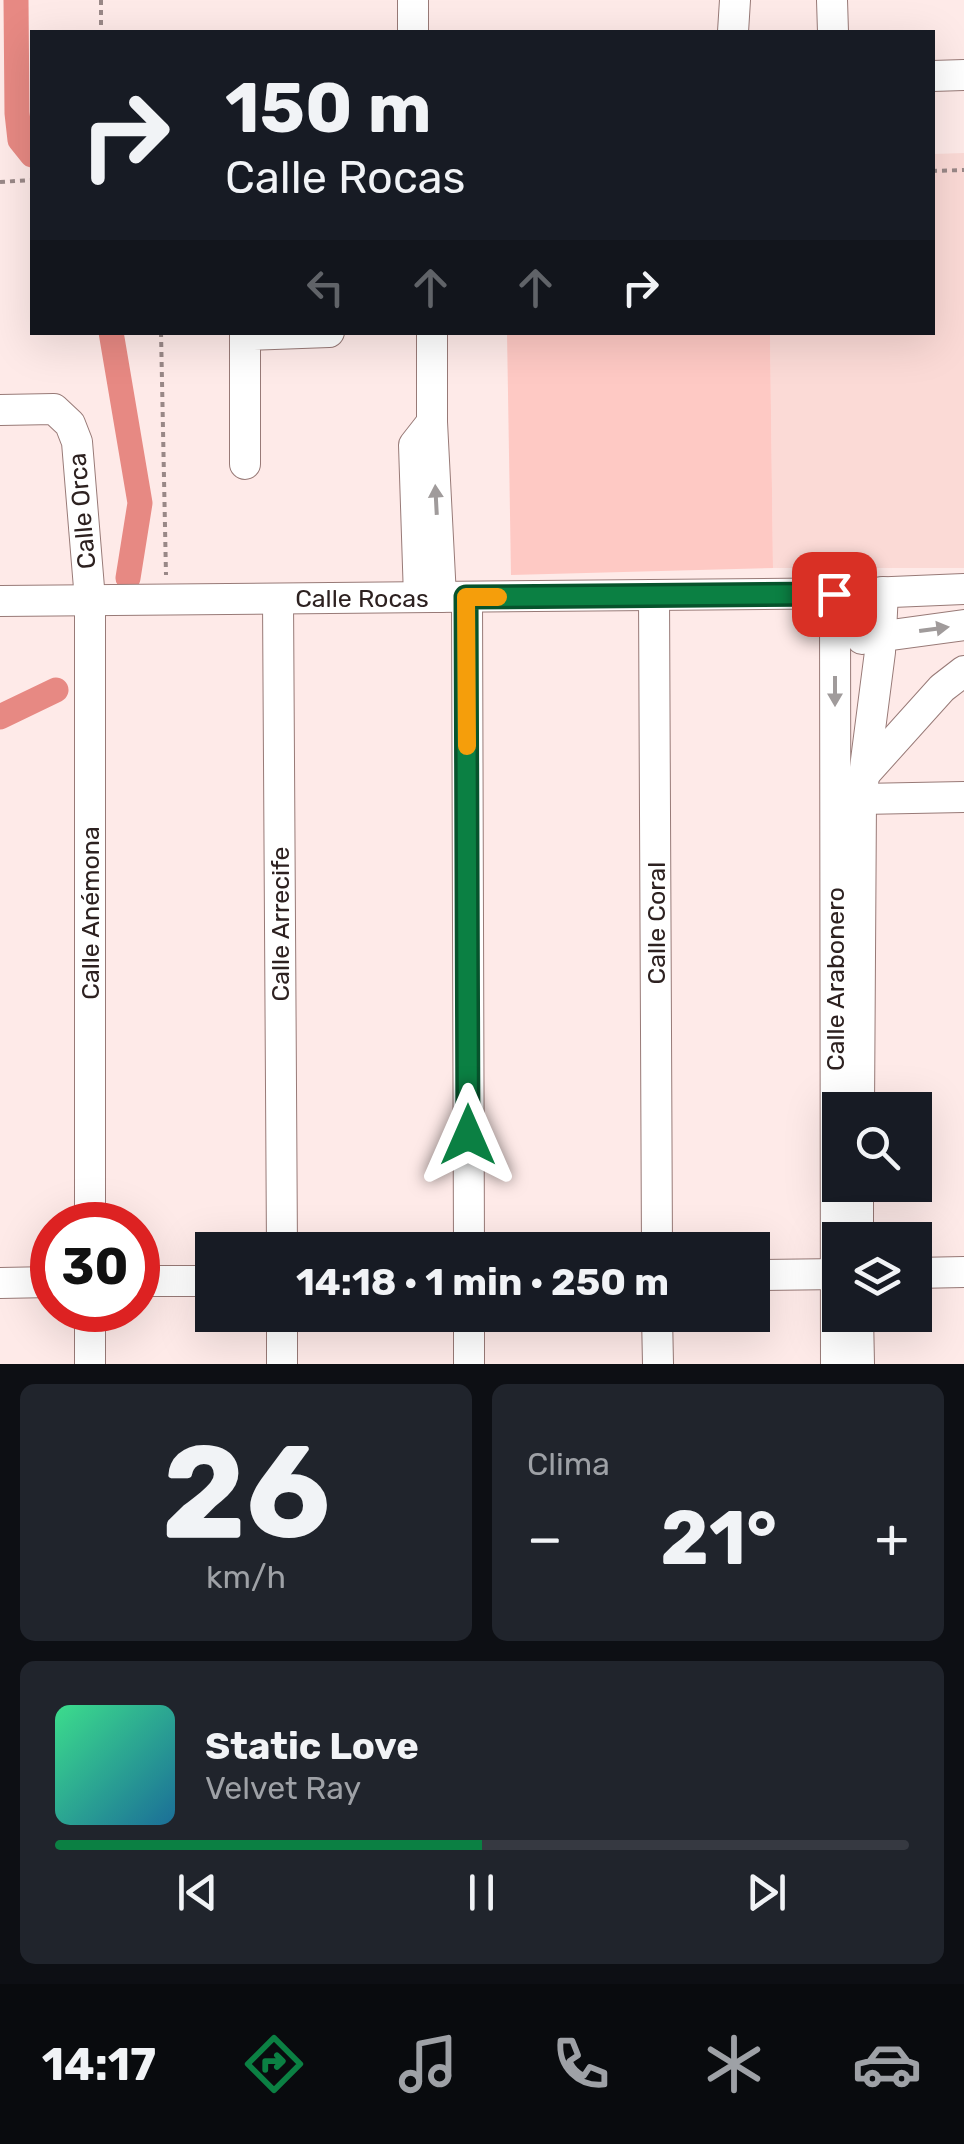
<!DOCTYPE html>
<html lang="es">
<meta charset="utf-8">
<style>
body{margin:0;font-family:Rubik,sans-serif;background:#20242c;color:#f1f3f6;height:100vh;display:flex;flex-direction:column;font-size:38px;white-space:nowrap}
*{box-sizing:border-box;margin:0}
p{font-size:32px;color:#9ea1a6}
.icon{flex:none;width:55px;height:55px;fill:none;stroke:currentColor;stroke-width:2;stroke-linecap:round;stroke-linejoin:round}
.map{position:relative;height:1364px;overflow:hidden}
.details{display:flex;flex-direction:column;gap:20px;padding:20px;background:#0d0f14;flex:1}
.details>*{flex:none}
.guide{position:absolute;left:30px;top:30px;width:905px;height:305px;border-radius:0px;box-shadow:0 10px 40px #0002;background:#171b24;color:#f1f3f6;overflow:hidden}
.fabs{position:absolute;left:822px;top:1092px;display:grid;gap:20px}
.fabs a{display:grid;place-items:center;width:110px;height:110px;border-radius:0px;background:#171b24;box-shadow:0 10px 40px #0002;font-size:50px}
.speed{position:absolute;left:30px;top:1202px;display:flex;gap:20px;font-size:50px;font-weight:700;text-align:center}
.speed>*{display:grid;place-content:center;width:130px;height:130px;border-radius:50%;background:#171b24;box-shadow:0 10px 40px #0002;line-height:1}
.speed .limit{border:15px solid #d22;background:#fff;color:#111}
.pin{position:absolute;display:grid;place-items:center;width:85px;height:85px;color:#fff;margin:-42px;border-radius:20px;box-shadow:0 5px 15px #0006}
.me{position:absolute;width:110px;margin:-55px;rotate:0deg;stroke-linejoin:round;filter:drop-shadow(0 0 8px #0008)}
.turn{display:flex;align-items:center;gap:35px;height:210px;padding:0 30px;font-size:45px}
.turn .icon{width:130px;height:130px;stroke-width:2.5}
.turn b{display:block;font-size:70px;line-height:85px}
.lanes{display:flex;align-items:center;height:95px;padding:0 30px;background:#0003;justify-content:center;gap:50px;direction:ltr}
.lanes .off{opacity:.35}
.big{font-size:75px;font-weight:700;line-height:1.1}
.details .widget{flex:1;display:flex;flex-direction:column;justify-content:center;gap:15px;min-width:0;padding:0 35px;border-radius:15px;background:#20242c}
.details .dial{align-items:center;gap:0}
.dial b{font-size:130px;line-height:1}
.song{display:flex;align-items:center;gap:30px}
.cover{width:120px;height:120px;border-radius:15px;background:linear-gradient(135deg,hsl(150 70% 55%),hsl(200 70% 35%))}
.played{height:10px;border-radius:5px;background:linear-gradient(90deg,#0b8043 50%,#363941 50%)}
.keys{display:flex;justify-content:space-around;direction:ltr}
.heat{display:flex;justify-content:space-between;align-items:center;font-size:55px;direction:ltr}
.details .tiles{flex:1;display:grid;gap:20px;grid-template-columns:1fr 1fr}
.widget:last-child{grid-column:span 2}
.trip{position:absolute;left:195px;top:1232px;width:575px;height:100px;border-radius:0px;background:#171b24;box-shadow:0 10px 40px #0002;font-weight:700;line-height:100px;text-align:center}
.tab-bar{display:flex;height:160px;justify-content:space-around;align-items:center;background:#090b0e;color:#9ea1a6}
.tab-bar .icon{width:70px;height:70px}
.tab-bar .active{color:#0b8043}
.tab-bar b{font-size:45px;color:#f1f3f6}
.map>svg:first-child{display:block}
.built{fill:#fbdad6}
.green{fill:#fec9c4}
.lines{fill:none;stroke-linecap:round;stroke-linejoin:round}
.canal{stroke:#e78983;stroke-width:25}
.minor-casing{stroke:#987a77;stroke-width:32}
.path{stroke:#998887;stroke-width:4;stroke-dasharray:5 5;stroke-linecap:butt}
.minor{stroke:#fff;stroke-width:30}
.oneway{fill:#a09b9b}
.route-casing{stroke:#07532c;stroke-width:25}
.route{stroke:#0b8043;stroke-width:18}
.slow{stroke:#f59e0b;stroke-width:18}
.labels{text-anchor:middle;dominant-baseline:central;stroke-width:9;stroke-linejoin:round;paint-order:stroke}
.street-label{font-size:25px;fill:#2d2120;stroke:#fff}
</style>
<div class="map">
<svg width="964" height="1364" viewBox="0 0 964 1364">
<rect width="100%" height="100%" fill="#feeae8"/>
<!-- built -->
<polygon class="built" points="964,153 964,568 773,568 770,333 932,332 933,154"/>
<!-- green -->
<polygon class="green" points="507,333 770,333 773,568 511,575"/>
<g class="lines">
<!-- canal -->
<g class="canal">
<polyline points="16,0 17,113 20,140 32,155"/>
<polyline points="111,332 140,503 128,578"/>
<polyline points="0,717 56,690"/>
</g>
<defs>
<g id="minor">
<polyline points="413,0 413,32"/>
<polyline points="832,0 833,32"/>
<polyline points="733,32 735,0"/>
<polyline points="932,76 964,75"/>
<polyline points="432,332 432,422"/>
<polyline points="0,410 54,409 70,424 77,442 90,600 90,1225"/>
<polyline points="245,464 245,335 329,332"/>
<polyline points="835,594 836,1364"/>
<polyline points="654,595 657,1250"/>
<polyline points="419,597 414,445 432,422 441,597"/>
<polyline points="467,597 469,1250"/>
<polyline points="278,599 282,1250"/>
<polyline points="0,601 868,593 964,589"/>
<polyline points="862,639 964,625"/>
<polyline points="862,777 942,688 964,671"/>
<polyline points="861,799 964,797"/>
<polyline points="859,1110 861,799 880,652 883,592"/>
<polyline points="858,1240 858,1185"/>
<polyline points="915,1273 964,1272"/>
<polyline points="752,1275 840,1274"/>
<polyline points="138,1281 212,1281"/>
<polyline points="0,1283 52,1282"/>
<polyline points="90,1310 90,1364"/>
<polyline points="282,1315 282,1364"/>
<polyline points="469,1315 469,1364"/>
<polyline points="657,1315 658,1364"/>
<polyline points="858,1315 859,1364"/>
</g>
</defs>
<!-- minor casing -->
<use href="#minor" class="minor-casing"/>
<!-- path -->
<g class="path">
<polyline points="101,0 101,32"/>
<polyline points="932,171 964,170"/>
<polyline points="0,182 32,180"/>
<polyline points="161,332 166,575"/>
</g>
<!-- minor -->
<use href="#minor" class="minor"/>
</g>
<!-- one-way arrows -->
<defs><path id="oneway-solid" d="M-6-.8H1V-3.2L6.5 0L1 3.2V.8H-6Z" transform="scale(2.5)"/></defs>
<g class="oneway">
<use href="#oneway-solid" transform="translate(436 500) rotate(-93)"/>
<use href="#oneway-solid" transform="translate(934 629) rotate(-8)"/>
<use href="#oneway-solid" transform="translate(835 691) rotate(90)"/>
</g>
<g class="lines">
<defs>
<polyline id="route" points="468,1135 466,597 834,594"/>
</defs>
<!-- route casing -->
<use href="#route" class="route-casing"/>
<!-- route -->
<use href="#route" class="route"/>
<!-- slow -->
<polyline class="slow" points="467,746 466,597 498,597"/>
</g>
<g class="labels">
<!-- street labels -->
<g class="street-label">
<text transform="translate(82 511) rotate(-95)">Calle Orca</text>
<text x="362" y="598">Calle Rocas</text>
<text transform="translate(90 913) rotate(-90)">Calle Anémona</text>
<text transform="translate(656 923) rotate(-90)">Calle Coral</text>
<text transform="translate(280 924) rotate(-90)">Calle Arrecife</text>
<text transform="translate(835 979) rotate(-90)">Calle Arabonero</text>
</g>
</g>
</svg>
<div class="fabs">
<a><svg class="icon" aria-label="search" viewBox="0 0 24 24"><circle cx="10" cy="10" r="6"/><path d="M15 15l6 6"/></svg></a>
<a><svg class="icon" aria-label="layers" viewBox="0 0 24 24"><path d="M12 4l9 5-9 5-9-5zM3 14l9 5 9-5"/></svg></a>
</div>
<div class="speed"><div class="limit">30</div></div>
<div class="pin" style="left:834px;top:594px;background:#d93025"><svg class="icon" aria-label="arrive" viewBox="0 0 24 24"><path d="M6 21V4h12l-3 4 3 4H6"/></svg></div>
<svg class="me" style="left:468px;top:1135px" viewBox="-20 -20 40 40"><path d="M0-17L14 15 0 8-14 15z" fill="#0b8043" stroke="#fff" stroke-width="4"/></svg>
<div class="trip">14:18 · 1 min · 250 m</div>
<div class="guide">
<div class="turn"><svg class="icon" aria-label="right" viewBox="0 0 24 24"><path d="M7 20v-9h11M14 6l5 5-5 5"/></svg><div><b>150 m</b>Calle Rocas</div></div>
<div class="lanes"><svg class="icon off" aria-label="left" viewBox="0 0 24 24"><path d="M17 20v-9H6M10 6l-5 5 5 5"/></svg><svg class="icon off" aria-label="ahead" viewBox="0 0 24 24"><path d="M12 20V5M6 11l6-6 6 6"/></svg><svg class="icon off" aria-label="ahead" viewBox="0 0 24 24"><path d="M12 20V5M6 11l6-6 6 6"/></svg><svg class="icon" aria-label="right" viewBox="0 0 24 24"><path d="M7 20v-9h11M14 6l5 5-5 5"/></svg></div>
</div>
</div>
<section class="details">
<div class="tiles">
<div class="widget dial"><b>26</b><p>km/h</p></div>
<div class="widget"><p>Clima</p>
<div class="heat"><a>−</a><b class="big">21°</b><a>+</a></div>
</div>
<div class="widget">
<div class="song"><i class="cover"></i><div><b>Static Love</b><p>Velvet Ray</p></div></div>
<div class="played"></div>
<div class="keys"><svg class="icon" aria-label="previous" viewBox="0 0 24 24"><path d="M18 5L8 12l10 7zM5 5v14"/></svg><svg class="icon" aria-label="pause" viewBox="0 0 24 24"><path d="M8 5v14M16 5v14"/></svg><svg class="icon" aria-label="next" viewBox="0 0 24 24"><path d="M6 5l10 7-10 7zM19 5v14"/></svg></div>
</div>
</div>
</section>
<nav class="tab-bar">
<b>14:17</b>
<svg class="icon active" aria-label="directions" viewBox="0 0 24 24"><path d="M12 3l9 9-9 9-9-9zM9 14v-3h6M13 9l2 2-2 2"/></svg>
<svg class="icon" aria-label="music" viewBox="0 0 24 24"><path d="M9 18V5l10-2v13"/><circle cx="6" cy="18" r="3"/><circle cx="16" cy="16" r="3"/></svg>
<svg class="icon" aria-label="phone" viewBox="0 0 24 24"><path d="M5 4h4l2 5-3 2q2 4 5 5l2-3 5 2v4C11 20 4 13 5 4z"/></svg>
<svg class="icon" aria-label="climate" viewBox="0 0 24 24"><path d="M12 3v18M4 7l16 10M4 17L20 7"/></svg>
<svg class="icon" aria-label="car" viewBox="0 0 24 24"><path d="M5 17H2v-5l4-1 3-4h7l3 4 3 1v5h-3M9 17h6M6 11h13"/><circle cx="7" cy="17" r="2"/><circle cx="17" cy="17" r="2"/></svg>
</nav>
